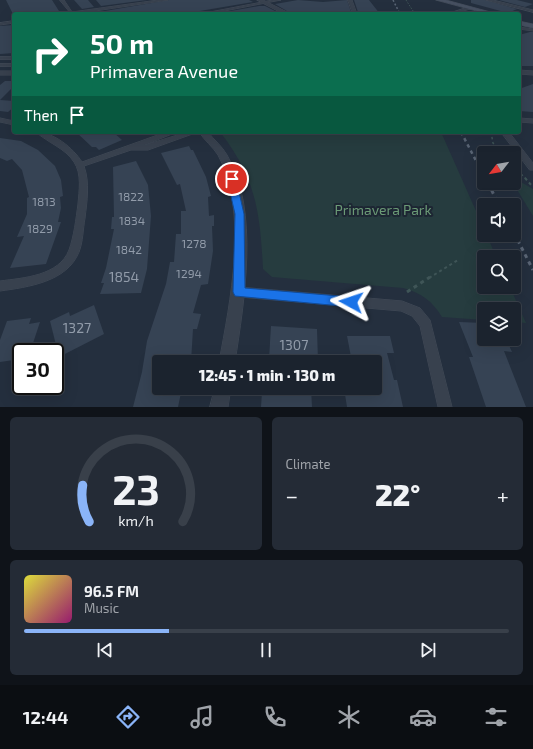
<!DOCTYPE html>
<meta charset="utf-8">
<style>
body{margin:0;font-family:"Exo 2",sans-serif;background:#242b36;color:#f1f3f6;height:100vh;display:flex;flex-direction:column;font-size:15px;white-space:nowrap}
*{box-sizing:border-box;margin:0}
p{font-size:13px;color:#a0a4aa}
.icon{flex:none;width:22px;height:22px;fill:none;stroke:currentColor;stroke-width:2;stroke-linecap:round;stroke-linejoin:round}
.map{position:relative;height:407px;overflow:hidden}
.details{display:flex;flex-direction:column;gap:10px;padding:10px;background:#0f1319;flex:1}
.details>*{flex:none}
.top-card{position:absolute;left:12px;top:12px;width:509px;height:122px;border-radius:4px;box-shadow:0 4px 16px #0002,0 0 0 1px #39404a;background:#0b6e4f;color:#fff;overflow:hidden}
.needle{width:26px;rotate:239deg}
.tools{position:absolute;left:477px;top:146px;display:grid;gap:8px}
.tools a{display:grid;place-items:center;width:44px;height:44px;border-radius:4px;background:#1b232e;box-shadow:0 4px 16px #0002,0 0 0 1px #39404a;font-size:20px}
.speed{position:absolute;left:12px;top:343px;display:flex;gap:8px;font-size:20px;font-weight:700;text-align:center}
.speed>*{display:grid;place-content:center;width:52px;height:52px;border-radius:50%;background:#1b232e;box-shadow:0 4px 16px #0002,0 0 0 1px #39404a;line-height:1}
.speed .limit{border:2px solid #111;border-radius:6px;background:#fff;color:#111}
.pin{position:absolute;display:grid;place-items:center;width:34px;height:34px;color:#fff;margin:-17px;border:2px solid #fff;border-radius:50%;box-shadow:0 1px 4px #0007}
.me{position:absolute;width:44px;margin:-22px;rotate:275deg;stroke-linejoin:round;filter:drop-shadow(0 0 3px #0008)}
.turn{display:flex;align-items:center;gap:14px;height:84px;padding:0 12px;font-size:18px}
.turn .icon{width:52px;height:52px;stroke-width:2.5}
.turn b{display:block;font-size:28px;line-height:34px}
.then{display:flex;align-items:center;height:38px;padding:0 12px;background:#0003;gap:8px;font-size:15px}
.big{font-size:30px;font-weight:800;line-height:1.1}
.details .tile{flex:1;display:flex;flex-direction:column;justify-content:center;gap:6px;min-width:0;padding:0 14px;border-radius:6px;background:#242b36}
.details .dial{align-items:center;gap:0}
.dial svg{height:104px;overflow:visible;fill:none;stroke:#39404a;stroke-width:7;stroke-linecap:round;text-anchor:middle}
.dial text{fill:#f1f3f6;stroke:none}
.song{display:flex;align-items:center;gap:12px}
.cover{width:48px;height:48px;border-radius:6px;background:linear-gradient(135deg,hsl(60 70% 55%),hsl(320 70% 35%))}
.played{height:4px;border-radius:2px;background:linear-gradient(90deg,#8ab4f8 30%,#39404a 30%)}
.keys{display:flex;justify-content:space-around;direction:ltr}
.heat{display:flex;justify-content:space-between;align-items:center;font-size:22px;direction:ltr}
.details .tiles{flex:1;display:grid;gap:10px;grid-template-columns:1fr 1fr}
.tile:last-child{grid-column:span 2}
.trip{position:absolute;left:152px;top:355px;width:230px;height:40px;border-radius:4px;background:#1b232e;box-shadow:0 4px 16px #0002,0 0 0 1px #39404a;font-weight:800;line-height:40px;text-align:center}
.menu{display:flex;height:64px;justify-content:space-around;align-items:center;background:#0b0e12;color:#a0a4aa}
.menu .icon{width:28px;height:28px}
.menu .selected{color:#8ab4f8}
.menu b{font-size:18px;color:#f1f3f6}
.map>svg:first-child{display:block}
.green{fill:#263c3f}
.building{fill:#364354}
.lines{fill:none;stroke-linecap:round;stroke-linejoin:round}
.service-casing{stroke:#414a57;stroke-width:4}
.minor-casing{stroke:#414a57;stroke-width:1}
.tertiary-casing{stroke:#414a57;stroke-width:1}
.secondary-casing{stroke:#414a57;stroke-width:1}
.path-far3{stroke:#3f5557;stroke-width:1;stroke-dasharray:1.5 1.5;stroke-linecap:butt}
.path-far2{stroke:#3f5557;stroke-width:1.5;stroke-dasharray:2.5 2.5;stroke-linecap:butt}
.path-far1{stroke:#3f5557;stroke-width:2;stroke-dasharray:3 3;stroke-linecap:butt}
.path{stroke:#3f5557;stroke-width:3;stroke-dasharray:4 4;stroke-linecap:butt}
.service{stroke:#38414e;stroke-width:3}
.minor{fill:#38414e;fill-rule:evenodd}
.tertiary{fill:#38414e;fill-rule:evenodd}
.secondary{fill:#465061;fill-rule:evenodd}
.rail-far2{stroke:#5a6575;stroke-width:1.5;stroke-dasharray:2 2;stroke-linecap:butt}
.rail-far1{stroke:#5a6575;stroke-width:2.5;stroke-dasharray:3.5 3.5;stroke-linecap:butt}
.rail{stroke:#5a6575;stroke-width:3;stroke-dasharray:4 4;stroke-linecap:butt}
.route{fill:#1a73e8;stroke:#114b97}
.labels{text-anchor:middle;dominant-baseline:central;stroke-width:4;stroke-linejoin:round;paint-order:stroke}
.number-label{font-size:12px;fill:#929caa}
.park-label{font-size:14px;fill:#6b9a76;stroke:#1d2633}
.near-number-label{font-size:14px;fill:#929caa}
</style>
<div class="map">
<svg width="533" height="407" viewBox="0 0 533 407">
<rect width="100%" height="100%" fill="#242f3e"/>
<!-- green -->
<g class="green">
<path d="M220 132H441L484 229V235H487L496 257H484V287H510L526 323 514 322V309H484V320L442 317C432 301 422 293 403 288L272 277 263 269C260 212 256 178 220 132Z"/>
<polygon points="514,178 533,189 533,216 513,183"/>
</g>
<!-- building -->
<g class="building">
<polygon points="6,0 52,0 59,11 53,12 54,14 13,14"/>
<polygon points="74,0 88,0 94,7 82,9"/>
<polygon points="96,0 147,0 101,6"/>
<polygon points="169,0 249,0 253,2 182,14 108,14 105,11"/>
<polygon points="298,0 323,2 347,0 351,12 343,12 344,14 292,14 275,4"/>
<polygon points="354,0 369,0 380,14 366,14 364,12 358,12"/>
<polygon points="471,0 485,0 517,9 508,13 471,3"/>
<polygon points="499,0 517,0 533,4 525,7"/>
<polygon points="259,6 265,6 281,14 228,14 225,12"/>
<polygon points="14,25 14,53 0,54 0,26"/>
<polygon points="530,32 533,32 533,66 519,66 519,35"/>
<polygon points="5,81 14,81 14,86 0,100 0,85"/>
<polygon points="533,84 533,112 519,111 519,89"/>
<polygon points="0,100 14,101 14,107 8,112 0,111"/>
<polygon points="76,132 113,132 122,140 99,150 96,147 92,147"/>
<polygon points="0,138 21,141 38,150 55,166 61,180 63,196 60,197 61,208 58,222 61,222 46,264 10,268 24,236 17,237 27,214 27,198 29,197 22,170 12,159 7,161 0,158"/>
<polygon points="189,146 191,150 193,150 206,177 211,196 208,197 209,216 214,215 214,226 212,226 213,251 208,284 201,285 193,313 201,314 197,329 193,329 191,362 159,362 159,388 182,388 178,407 133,407 142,372 147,341 166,284 170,262 174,262 176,234 181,234 181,211 186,211 180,184 177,185 161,153"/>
<polygon points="136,161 148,185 151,216 147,269 141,293 100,294 104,283 101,283 106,268 114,229 111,229 112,217 114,217 113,167"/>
<polygon points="94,305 104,334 59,357 50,321 69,312 70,316"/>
<polygon points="31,318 29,324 40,322 30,352 21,352 21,359 0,362 0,340 7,321"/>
<polygon points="459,322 484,323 484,339 506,339 512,352 504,351 526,407 486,407 469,357 473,357"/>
<polygon points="271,326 317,329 318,362 269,359"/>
<polygon points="347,336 390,336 394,353 387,353 394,380 397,380 403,407 347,407 344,388 375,388 375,362 352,362"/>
<polygon points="270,388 311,388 312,407 261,407 262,392 270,392"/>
</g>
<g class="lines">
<defs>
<g id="service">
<polyline points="0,58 14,58"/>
<polyline points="0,65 14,65"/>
</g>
<g id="minor">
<polygon points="60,0 64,0 72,12 158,0 168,0 75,14 64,14 69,12"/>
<polygon points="273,0 281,0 209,14 200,14"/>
<polygon points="348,0 352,0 357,14 353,14"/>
<polygon points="486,0 493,0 533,10 533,12"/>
<polygon points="469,7 470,9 453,14 447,14"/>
<polygon points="14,21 14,23 0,25 0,23"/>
<polygon points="519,27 533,29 533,31 519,29"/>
<polygon points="519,70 533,71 533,75 519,74"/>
<polygon points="0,118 14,121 14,125 0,122"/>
<polygon points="519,118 533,119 533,123 519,122"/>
<path d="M36 132C54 132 73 148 82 162L166 132H177L142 146 187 132H198L148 150H131L84 166C90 183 87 201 85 218 83 229 83 242 79 252 67 282 28 287 0 291V281C23 278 59 276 69 250 74 236 76 219 78 204 79 191 82 174 74 162 65 148 48 143 36 132Z"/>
<polygon points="501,132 509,132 533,163 533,170 530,170"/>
<polygon points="239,287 402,301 420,308 430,320 452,407 438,407 420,326 412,316 401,311 239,297 235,295 233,292 235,289"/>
</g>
<g id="tertiary">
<polygon points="257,0 263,0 291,14 284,14"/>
<rect x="0" y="71" width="14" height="4"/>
<path d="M199 132H208C214 140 222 146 227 155 260 210 244 302 235 362H219C230 303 249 211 218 155 213 147 204 140 199 132Z"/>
<polygon points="215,388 231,388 228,407 210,407"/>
</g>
<g id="secondary">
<polygon points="436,0 446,0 498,14 488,14"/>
<polygon points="519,21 533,24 533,28 519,25"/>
</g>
</defs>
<!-- service casing -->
<use href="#service" class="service-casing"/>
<!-- minor casing -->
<use href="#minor" class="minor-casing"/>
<!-- tertiary casing -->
<use href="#tertiary" class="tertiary-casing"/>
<!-- secondary casing -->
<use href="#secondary" class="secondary-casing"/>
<!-- path-far3 -->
<polyline class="path-far3" points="406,0 415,14"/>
<!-- path-far2 -->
<g class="path-far2">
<polyline points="491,132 493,143 501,153"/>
<polyline points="514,167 526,179"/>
</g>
<!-- path-far1 -->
<g class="path-far1">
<polyline points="525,178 533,187"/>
<polyline points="429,278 458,260"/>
</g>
<!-- path -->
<polyline class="path" points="407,292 430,277"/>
<!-- service -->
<use href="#service" class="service"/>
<!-- minor -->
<use href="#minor" class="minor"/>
<!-- tertiary -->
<use href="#tertiary" class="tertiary"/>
<!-- secondary -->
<use href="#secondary" class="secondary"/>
<!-- rail-far2 -->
<polyline class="rail-far2" points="393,0 400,14"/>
<!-- rail-far1 -->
<polyline class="rail-far1" points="461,132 484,176"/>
<!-- rail -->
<g class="rail">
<polyline points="488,183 499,205"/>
<polyline points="514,233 533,270"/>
</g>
</g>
<!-- route -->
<polygon class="route" points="232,176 236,179 244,214 245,288 351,297 355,298 357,302 355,305 351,307 235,296 233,292 235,214 227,179"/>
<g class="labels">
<!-- number labels -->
<g class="number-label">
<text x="131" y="196">1822</text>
<text x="44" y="201">1813</text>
<text x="132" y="220">1834</text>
<text x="40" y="228">1829</text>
<text x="194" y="243">1278</text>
<text x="129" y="249">1842</text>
<text x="189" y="273">1294</text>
</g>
<!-- park labels -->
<g class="park-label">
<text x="383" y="209">Primavera Park</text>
</g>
<!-- near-number labels -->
<g class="near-number-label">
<text x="124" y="276">1854</text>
<text x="77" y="327">1327</text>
<text x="294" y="344">1307</text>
</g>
</g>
</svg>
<div class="tools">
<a><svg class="needle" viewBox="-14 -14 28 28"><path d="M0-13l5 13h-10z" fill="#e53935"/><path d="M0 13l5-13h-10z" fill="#a0a4aa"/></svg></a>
<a><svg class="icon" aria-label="sound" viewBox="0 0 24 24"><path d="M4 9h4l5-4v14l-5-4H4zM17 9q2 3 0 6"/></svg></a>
<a><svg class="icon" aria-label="search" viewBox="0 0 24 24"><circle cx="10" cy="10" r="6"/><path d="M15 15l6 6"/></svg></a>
<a><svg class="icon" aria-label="layers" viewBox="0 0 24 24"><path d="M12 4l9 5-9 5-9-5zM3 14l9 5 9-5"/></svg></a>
</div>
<div class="speed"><div class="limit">30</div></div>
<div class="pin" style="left:232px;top:179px;background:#d93025"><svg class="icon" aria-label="arrive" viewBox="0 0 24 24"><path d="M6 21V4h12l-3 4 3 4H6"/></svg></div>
<svg class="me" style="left:351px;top:302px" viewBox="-20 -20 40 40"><path d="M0-17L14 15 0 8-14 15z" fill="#1a73e8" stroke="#fff" stroke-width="4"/></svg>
<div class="trip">12:45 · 1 min · 130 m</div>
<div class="top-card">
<div class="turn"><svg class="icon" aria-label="right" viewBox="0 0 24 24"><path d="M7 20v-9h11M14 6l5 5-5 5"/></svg><div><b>50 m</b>Primavera Avenue</div></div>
<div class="then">Then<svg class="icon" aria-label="arrive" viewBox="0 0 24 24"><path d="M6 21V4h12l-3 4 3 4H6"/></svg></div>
</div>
</div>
<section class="details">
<div class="tiles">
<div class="tile dial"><svg viewBox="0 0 100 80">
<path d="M14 69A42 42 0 1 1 86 69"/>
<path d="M14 69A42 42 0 0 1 9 41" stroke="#8ab4f8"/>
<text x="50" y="56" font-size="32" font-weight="700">23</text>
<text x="50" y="72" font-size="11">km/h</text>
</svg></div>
<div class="tile"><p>Climate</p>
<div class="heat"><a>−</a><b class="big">22°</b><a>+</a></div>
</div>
<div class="tile">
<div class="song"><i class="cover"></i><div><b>96.5 FM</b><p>Music</p></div></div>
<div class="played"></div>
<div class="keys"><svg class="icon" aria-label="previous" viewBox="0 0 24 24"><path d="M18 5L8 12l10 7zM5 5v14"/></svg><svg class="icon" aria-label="pause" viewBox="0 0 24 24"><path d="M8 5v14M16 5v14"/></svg><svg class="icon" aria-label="next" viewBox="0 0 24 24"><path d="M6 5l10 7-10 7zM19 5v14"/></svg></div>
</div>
</div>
</section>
<nav class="menu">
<b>12:44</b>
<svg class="icon selected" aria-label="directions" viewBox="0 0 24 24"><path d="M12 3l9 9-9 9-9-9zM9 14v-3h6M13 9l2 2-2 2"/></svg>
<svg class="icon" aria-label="music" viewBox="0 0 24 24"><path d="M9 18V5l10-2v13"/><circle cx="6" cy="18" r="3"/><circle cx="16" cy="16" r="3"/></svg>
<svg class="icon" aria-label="phone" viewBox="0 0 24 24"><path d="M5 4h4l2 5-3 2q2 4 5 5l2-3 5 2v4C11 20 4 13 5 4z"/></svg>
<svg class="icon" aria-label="climate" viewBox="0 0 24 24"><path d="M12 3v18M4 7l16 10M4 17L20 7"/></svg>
<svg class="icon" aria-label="car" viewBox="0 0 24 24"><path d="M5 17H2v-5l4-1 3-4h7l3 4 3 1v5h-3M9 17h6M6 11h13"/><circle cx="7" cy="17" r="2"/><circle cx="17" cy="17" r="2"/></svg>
<svg class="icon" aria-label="filters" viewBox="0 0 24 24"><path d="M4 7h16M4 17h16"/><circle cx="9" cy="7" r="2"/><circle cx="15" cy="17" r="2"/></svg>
</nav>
